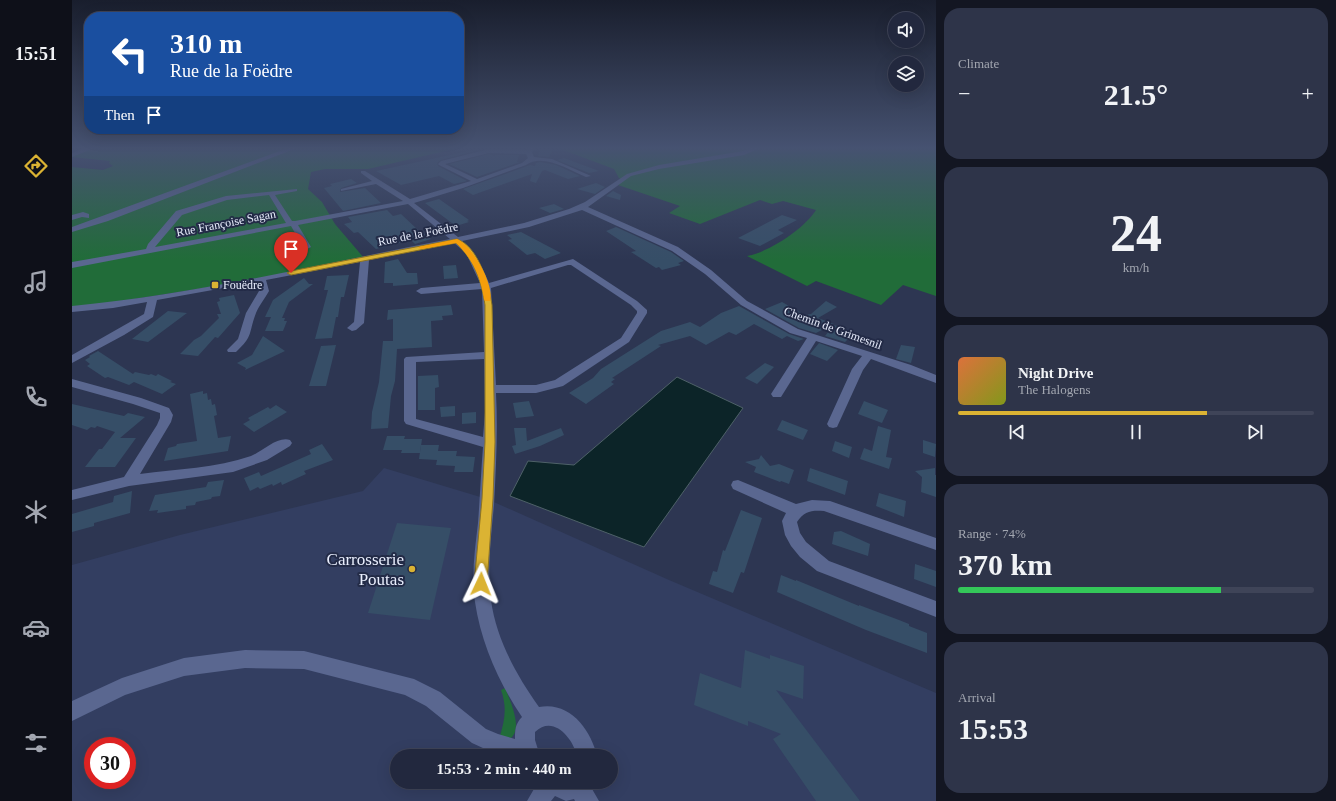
<!DOCTYPE html>
<meta charset="utf-8">
<style>
body{margin:0;font-family:Georgia,serif;background:#2e3449;color:#f1f3f6;height:100vh;display:flex;flex-direction:column;font-size:15px;white-space:nowrap}
*{box-sizing:border-box;margin:0}
p{font-size:13px;color:#a2a6b0}
.icon{flex:none;width:22px;height:22px;fill:none;stroke:currentColor;stroke-width:2;stroke-linecap:round;stroke-linejoin:round}
.map{position:relative;flex:1;overflow:hidden}
.drawer{display:flex;flex-direction:column;gap:8px;padding:8px;background:#131622;width:400px}
.drawer>*{flex:none}
.hud{position:absolute;left:12px;top:12px;width:380px;height:122px;border-radius:16px;box-shadow:0 4px 16px #0002,0 0 0 1px #3f4458;background:#1a4fa0;color:#fff;overflow:hidden}
.controls{position:absolute;left:816px;top:12px;display:grid;gap:8px}
.controls a{display:grid;place-items:center;width:36px;height:36px;border-radius:50%;background:#22283e;box-shadow:0 4px 16px #0002,0 0 0 1px #3f4458;font-size:20px}
.speed{position:absolute;left:12px;top:737px;display:flex;gap:8px;font-size:20px;font-weight:700;text-align:center}
.speed>*{display:grid;place-content:center;width:52px;height:52px;border-radius:50%;background:#22283e;box-shadow:0 4px 16px #0002,0 0 0 1px #3f4458;line-height:1}
.speed .limit{border:6px solid #d22;background:#fff;color:#111}
.pin{position:absolute;display:grid;place-items:center;width:34px;height:34px;color:#fff;margin:-41px -17px;border-radius:50% 50% 50% 0;rotate:-45deg;box-shadow:0 0 4px #0007}
.pin .icon{rotate:45deg}
.me{position:absolute;width:44px;margin:-22px;rotate:2deg;stroke-linejoin:round;filter:drop-shadow(0 0 3px #0008)}
.turn{display:flex;align-items:center;gap:14px;height:84px;padding:0 20px;font-size:18px}
.turn .icon{width:52px;height:52px;stroke-width:2.5}
.turn b{display:block;font-size:28px;line-height:34px}
.then{display:flex;align-items:center;height:38px;padding:0 20px;background:#0003;gap:8px;font-size:15px}
.big{font-size:30px;font-weight:800;line-height:1.1}
.drawer .tile{flex:1;display:flex;flex-direction:column;justify-content:center;gap:6px;min-width:0;padding:0 14px;border-radius:16px;background:#2e3449}
.drawer .dial{align-items:center;gap:0}
.dial b{font-size:52px;line-height:1}
.song{display:flex;align-items:center;gap:12px}
.cover{width:48px;height:48px;border-radius:6px;background:linear-gradient(135deg,hsl(20 70% 55%),hsl(70 70% 35%))}
.played{height:4px;border-radius:2px;background:linear-gradient(90deg,#dbb333 70%,#3f4458 70%)}
.keys{display:flex;justify-content:space-around;direction:ltr}
.heat{display:flex;justify-content:space-between;align-items:center;font-size:22px;direction:ltr}
.charge{height:6px;border-radius:3px;background:linear-gradient(90deg,#34c759 74%,#3f4458 0)}
.trip{position:absolute;left:318px;top:749px;width:228px;height:40px;border-radius:20px;background:#22283e;box-shadow:0 4px 16px #0002,0 0 0 1px #3f4458;font-weight:800;line-height:40px;text-align:center}
main{display:flex;flex:1;min-height:0}
.dock{display:flex;flex-direction:column;width:72px;justify-content:space-around;align-items:center;background:#0e1019;color:#a2a6b0}
.dock .icon{width:28px;height:28px}
.dock .selected{color:#dbb333}
.dock b{font-size:18px;color:#f1f3f6}
.map>svg:first-child{display:block}
.built{fill:#333e61;fill-rule:evenodd}
.green{fill:#216c39}
.water{fill:#0c2428;stroke:#4e6168}
.building{fill:#364e67}
.lines{fill:none;stroke-linecap:round;stroke-linejoin:round}
.minor{fill:#5a6790;fill-rule:evenodd}
.route{fill:#dbb333;stroke:#8e7421}
.slow{fill:#f59e0b}
.poi-dot{fill:#dbb333;stroke:#232b47;stroke-width:1.5}
.labels{text-anchor:middle;dominant-baseline:central;stroke-width:4;stroke-linejoin:round;paint-order:stroke}
.far-street-label{font-size:12px;fill:#e9eefd;stroke:#232b47}
.far-poi-label{font-size:12px;fill:#e9eefd;stroke:#232b47;text-anchor:start}
.near-poi-label{font-size:17px;fill:#e9eefd;stroke:#232b47;text-anchor:end}
</style>
<main>
<nav class="dock">
<b>15:51</b>
<svg class="icon selected" aria-label="directions" viewBox="0 0 24 24"><path d="M12 3l9 9-9 9-9-9zM9 14v-3h6M13 9l2 2-2 2"/></svg>
<svg class="icon" aria-label="music" viewBox="0 0 24 24"><path d="M9 18V5l10-2v13"/><circle cx="6" cy="18" r="3"/><circle cx="16" cy="16" r="3"/></svg>
<svg class="icon" aria-label="phone" viewBox="0 0 24 24"><path d="M5 4h4l2 5-3 2q2 4 5 5l2-3 5 2v4C11 20 4 13 5 4z"/></svg>
<svg class="icon" aria-label="climate" viewBox="0 0 24 24"><path d="M12 3v18M4 7l16 10M4 17L20 7"/></svg>
<svg class="icon" aria-label="car" viewBox="0 0 24 24"><path d="M5 17H2v-5l4-1 3-4h7l3 4 3 1v5h-3M9 17h6M6 11h13"/><circle cx="7" cy="17" r="2"/><circle cx="17" cy="17" r="2"/></svg>
<svg class="icon" aria-label="filters" viewBox="0 0 24 24"><path d="M4 7h16M4 17h16"/><circle cx="9" cy="7" r="2"/><circle cx="15" cy="17" r="2"/></svg>
</nav>
<div class="map">
<svg width="864" height="801" viewBox="0 0 864 801">
<rect width="100%" height="100%" fill="#2d3652"/>
<!-- built -->
<path class="built" d="M312 468 415 499 597 580 864 693V801H0V565L108 535 291 491ZM21 746H55V780H21ZM325 756H539V782H325Z"/>
<!-- green -->
<g class="green">
<polygon points="19,148 386,148 296,169 253,169 239,172 236,189 250,202 263,224 292,258 189,279 0,309 0,167 31,170 41,166 37,163 38,161 0,157 0,155"/>
<path d="M486 148H864V296L831 285 809 305 744 281 735 286 675 256C697 252 732 229 744 210L711 201 700 204 688 200 628 224 597 213 608 206 543 184 549 179 547 178 542 169Z"/>
<path d="M433 688C438 700 451 728 439 738L428 736C433 719 435 707 429 690Z"/>
</g>
<!-- water -->
<polygon class="water" points="605,377 671,408 572,547 438,496 456,461 502,465"/>
<!-- building -->
<g class="building">
<polygon points="469,148 481,149 477,157 466,156"/>
<polygon points="406,149 407,150 369,160 365,163 366,166 395,181 382,184 367,176 329,185 304,171"/>
<polygon points="417,154 423,156 423,155 447,155 445,162 448,162 405,177 377,164"/>
<polygon points="492,158 527,171 517,173 485,160"/>
<polygon points="468,162 484,165 508,176 496,179 473,170 470,171 464,183 458,181 460,174 401,195 391,189 458,165 463,166 464,163"/>
<polygon points="279,179 285,183 269,188 268,192 293,188 309,203 271,211 252,188 260,186 258,184"/>
<polygon points="524,183 533,187 523,194 505,189"/>
<polygon points="541,191 549,195 548,200 534,196"/>
<polygon points="367,199 397,220 395,221 397,222 384,226 353,203"/>
<polygon points="482,204 492,209 478,213 467,208"/>
<polygon points="315,210 321,216 329,214 346,230 347,230 359,239 343,244 339,240 304,249 286,232 282,233 272,224 280,222 276,217"/>
<polygon points="710,215 725,220 706,230 712,233 688,246 666,238"/>
<polygon points="544,227 599,252 612,261 606,263 609,265 590,270 587,267 584,268 559,252 564,251 534,231"/>
<polygon points="449,232 489,253 473,259 463,253 455,255 436,240 440,239 435,235"/>
<polygon points="326,259 335,273 345,273 346,284 321,286 321,283 312,283 313,262"/>
<polygon points="384,265 386,278 372,279 371,266"/>
<polygon points="277,275 272,297 269,297 266,317 264,317 260,338 243,339 256,290 252,290 255,276"/>
<polygon points="232,278 237,284 241,284 217,302 210,318 213,318 212,321 215,321 211,331 193,331 199,317 193,317 201,300"/>
<polygon points="162,295 168,313 146,338 143,337 126,356 108,354 122,340 129,336 147,318 145,314 149,314 145,302 148,301 147,298"/>
<polygon points="754,301 765,307 746,318 762,324 744,333 727,328 693,309 710,302 733,315 739,314"/>
<polygon points="379,305 381,315 370,316 371,320 359,321 360,347 325,349 323,381 319,396 316,428 299,429 300,412 307,382 311,341 321,341 321,319 315,320 316,310"/>
<polygon points="667,306 717,334 732,339 726,341 715,336 710,339 682,324 664,335 657,332 634,345 618,336 586,345 589,346 540,378 543,379 539,382 542,384 514,404 497,393 521,378 529,369 589,331 618,322 628,327 649,313"/>
<polygon points="96,311 115,313 76,342 60,339"/>
<polygon points="762,325 777,330 771,335 778,337 773,342 753,336"/>
<polygon points="191,336 213,351 173,370 174,368 165,363 180,355"/>
<polygon points="747,343 766,350 755,361 738,354"/>
<polygon points="264,345 254,386 237,386 249,346"/>
<polygon points="829,345 843,347 839,363 824,359"/>
<polygon points="26,351 61,374 63,372 77,375 79,374 84,376 86,374 100,381 98,382 104,384 90,394 62,382 57,385 36,377 33,378 15,366 18,364 13,360 18,357 17,356"/>
<polygon points="693,363 702,367 685,384 673,378"/>
<polygon points="366,375 367,387 363,388 363,410 346,410 346,376"/>
<polygon points="131,391 131,394 135,393 136,400 139,399 140,405 143,404 145,415 142,416 146,438 159,436 156,451 92,461 96,448 104,446 105,444 125,441 118,394"/>
<polygon points="457,401 462,416 444,418 441,403"/>
<polygon points="792,401 816,410 810,423 786,414"/>
<polygon points="0,404 52,416 56,413 73,417 48,438 64,438 43,467 13,467 27,449 30,449 43,432 25,426 23,428 19,427 15,430 0,425"/>
<polygon points="204,405 215,412 182,432 171,424 178,420 176,418 196,407 198,409"/>
<polygon points="383,406 383,416 369,417 368,407"/>
<polygon points="404,412 404,423 390,424 390,413"/>
<polygon points="710,420 736,430 731,440 705,430"/>
<polygon points="806,426 819,430 814,457 820,458 817,469 788,459 792,448 800,451"/>
<polygon points="442,428 454,428 455,441 489,428 492,435 468,446 443,454 440,446 444,445"/>
<polygon points="315,436 333,436 332,439 350,439 348,453 329,453 330,450 311,450"/>
<polygon points="851,440 864,444 863,457 851,453"/>
<polygon points="763,441 780,447 777,458 760,451"/>
<polygon points="250,444 261,460 232,471 234,474 210,485 209,482 201,486 200,484 188,489 186,487 178,491 172,478 187,472 189,476 239,454 237,450"/>
<polygon points="349,445 367,445 366,451 385,451 384,456 403,457 401,472 382,472 383,466 364,465 365,460 347,459"/>
<polygon points="689,455 698,466 707,464 722,470 717,484 709,481 708,482 682,472 684,467 673,462 687,459"/>
<polygon points="738,468 776,481 773,495 735,481"/>
<polygon points="863,468 863,475 864,475 864,497 849,492 850,477 843,471"/>
<polygon points="152,480 148,496 140,497 139,499 124,502 123,505 114,506 114,509 85,513 86,510 77,511 83,495 134,487 136,482"/>
<polygon points="60,491 58,513 22,523 22,526 0,532 0,514 41,502 42,496"/>
<polygon points="807,493 834,501 832,517 804,506"/>
<polygon points="669,510 690,518 672,573 669,572 661,593 637,584 641,571 645,572 651,550 653,551"/>
<polygon points="325,523 379,528 358,620 296,613"/>
<polygon points="769,531 798,544 796,556 760,544 762,532"/>
<polygon points="843,564 864,571 864,587 842,579"/>
<polygon points="709,575 724,581 724,580 787,606 787,605 827,620 837,624 837,626 855,633 855,653 794,630 705,592"/>
<polygon points="673,650 698,659 698,655 732,666 731,699 704,690 788,801 744,801 701,739 709,734 676,721 676,726 622,705 628,673 669,688"/>
</g>
<g class="lines">
<!-- minor -->
<g class="minor">
<polygon points="13,148 22,148 0,157 0,153"/>
<polygon points="216,148 225,148 36,221 0,232 0,227"/>
<path d="M457 148H463L460 152 462 157 480 159 519 176 514 177C497 170 471 153 454 165L391 188 342 203 386 237 452 223 497 209 513 202 555 174 587 165 671 151 679 148H688L672 155 587 169 559 176 516 207 606 247 639 270 675 301 726 329 839 365 864 375V383L799 359 791 370 765 427 761 428 757 427 755 424 780 369 790 356 744 341 709 397H701L699 394 735 338 718 333 669 305 633 274 600 251 510 210 457 227 390 241C404 252 410 267 417 283L501 259 565 301 575 310V313L557 342 491 386 464 393H424C426 430 424 468 422 505 419 537 415 568 419 600 424 639 445 676 467 707 498 701 519 730 525 756H505C501 738 481 714 463 732V740L468 756H431L424 754 400 743 354 706 333 695 232 669 173 668 112 676 53 695 0 721V701L50 678 112 658 173 650 232 651 342 679 368 692 414 729 426 734 443 739C443 730 443 724 450 717 427 683 409 643 403 602 399 576 403 549 406 523 408 497 409 472 411 447L334 424 332 421V359L334 357 412 352 410 289 349 294 344 291 349 288 408 283 394 253 382 243 297 260 292 323 284 330 280 331 275 328 282 322 288 262 194 280 197 291C193 298 187 306 184 313 176 334 182 335 164 352H156L155 350 166 339 174 313 187 291 185 282 85 300 81 317 52 335 0 363V355L72 314 75 302 41 308 0 312V306C126 294 253 263 378 239L336 204 226 225 239 247 235 249 231 247 219 226 0 268V262L74 249 76 244 104 211 154 196 225 189V191L203 195 220 221H223L331 201 304 184 269 191V189L300 181 289 173V171H293L338 199 399 181 367 165 366 164 369 161 417 149 455 150ZM417 153 454 154 456 158 450 163 405 179 373 164ZM197 195 214 223 83 247 110 215 155 200ZM496 265H499L559 305 565 311V313L549 338 483 380 464 385H424L419 288ZM412 359 413 412 411 437 344 419V362Z"/>
<polygon points="11,212 17,214 17,218 10,217 0,220 0,215"/>
<path d="M0 379 69 398 97 408 101 415 99 422 68 474C105 469 144 468 179 456 190 452 205 436 218 440L220 443 218 446 195 460 161 472 57 486 0 500V490L52 477 85 425 88 418V413L61 404 0 387Z"/>
<path d="M666 480 724 504 740 500 758 501 864 538V550L752 511C740 510 732 511 725 522L728 533 734 542 757 561 864 601V617L745 571 728 557 719 546 713 535 710 521 714 513 661 489 659 485 661 481Z"/>
<polygon points="466,782 516,782 527,801 503,801 502,799 494,801 483,796 479,801 455,801"/>
</g>
</g>
<!-- sky -->
<linearGradient id="sky" x2="0" y2="1"><stop stop-color="#191e2d"/><stop offset="0.57" stop-color="#465271"/><stop offset="1" stop-color="#465271" stop-opacity="0"/></linearGradient>
<rect width="864" height="260" fill="url(#sky)"/>
<!-- route -->
<path class="route" d="M385 239C407 247 417 285 420 305L423 442 421 499 415 584 413 587 409 589 404 587 402 584 410 499 413 442V305C409 280 403 261 384 243L219 275 215 273 219 271Z"/>
<!-- slow -->
<path class="slow" d="M385 239C400 245 423 285 418 301H413L412 299C409 277 400 258 384 243L349 249 346 247Z"/>
<!-- markers -->
<g class="poi-dot">
<rect x="139" y="281" width="8" height="8" rx="2"/>
<circle cx="340" cy="569" r="4"/>
</g>
<g class="labels">
<!-- far-street labels -->
<g class="far-street-label">
<text transform="translate(154 223) rotate(-11)">Rue Françoise Sagan</text>
<text transform="translate(346 234) rotate(-11)">Rue de la Foëdre</text>
<text transform="translate(761 328) rotate(20)">Chemin de Grimesnil</text>
</g>
<!-- far-poi labels -->
<g class="far-poi-label">
<text x="151" y="285">Fouëdre</text>
</g>
<!-- near-poi labels -->
<g class="near-poi-label">
<text x="332" y="559">Carrosserie<tspan x="332" dy="20">Poutas</tspan></text>
</g>
</g>
</svg>
<div class="controls">
<a><svg class="icon" aria-label="sound" viewBox="0 0 24 24"><path d="M4 9h4l5-4v14l-5-4H4zM17 9q2 3 0 6"/></svg></a>
<a><svg class="icon" aria-label="layers" viewBox="0 0 24 24"><path d="M12 4l9 5-9 5-9-5zM3 14l9 5 9-5"/></svg></a>
</div>
<div class="speed"><div class="limit">30</div></div>
<div class="pin" style="left:219px;top:273px;background:#d93025"><svg class="icon" aria-label="arrive" viewBox="0 0 24 24"><path d="M6 21V4h12l-3 4 3 4H6"/></svg></div>
<svg class="me" style="left:409px;top:584px" viewBox="-20 -20 40 40"><path d="M0-17L14 15 0 8-14 15z" fill="#dbb333" stroke="#fff" stroke-width="4"/></svg>
<div class="trip">15:53 · 2 min · 440 m</div>
<div class="hud">
<div class="turn"><svg class="icon" aria-label="left" viewBox="0 0 24 24"><path d="M17 20v-9H6M10 6l-5 5 5 5"/></svg><div><b>310 m</b>Rue de la Foëdre</div></div>
<div class="then">Then<svg class="icon" aria-label="arrive" viewBox="0 0 24 24"><path d="M6 21V4h12l-3 4 3 4H6"/></svg></div>
</div>
</div>
<section class="drawer">
<div class="tile"><p>Climate</p>
<div class="heat"><a>−</a><b class="big">21.5°</b><a>+</a></div>
</div>
<div class="tile dial"><b>24</b><p>km/h</p></div>
<div class="tile">
<div class="song"><i class="cover"></i><div><b>Night Drive</b><p>The Halogens</p></div></div>
<div class="played"></div>
<div class="keys"><svg class="icon" aria-label="previous" viewBox="0 0 24 24"><path d="M18 5L8 12l10 7zM5 5v14"/></svg><svg class="icon" aria-label="pause" viewBox="0 0 24 24"><path d="M8 5v14M16 5v14"/></svg><svg class="icon" aria-label="next" viewBox="0 0 24 24"><path d="M6 5l10 7-10 7zM19 5v14"/></svg></div>
</div>
<div class="tile"><p>Range · 74%</p><b class="big">370 km</b><div class="charge"></div></div>
<div class="tile"><p>Arrival</p><b class="big">15:53</b></div>
</section>
</main>
